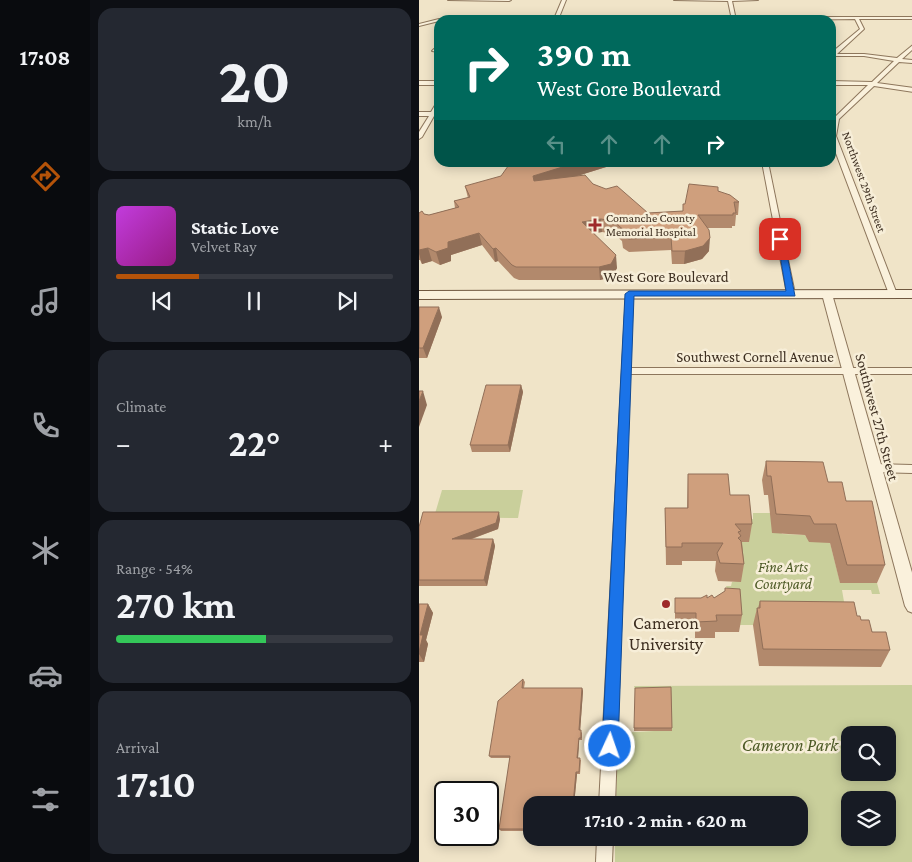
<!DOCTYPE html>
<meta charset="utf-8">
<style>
body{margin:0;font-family:"Crimson Pro",serif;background:#242831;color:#f1f3f6;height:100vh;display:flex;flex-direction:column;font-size:19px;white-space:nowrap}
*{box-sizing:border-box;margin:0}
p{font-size:16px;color:#9ea1a6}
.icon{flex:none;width:28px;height:28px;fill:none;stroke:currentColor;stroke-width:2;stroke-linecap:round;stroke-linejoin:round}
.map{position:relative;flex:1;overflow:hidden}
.drawer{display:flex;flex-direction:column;gap:8px;padding:8px;background:#0d0f14;width:329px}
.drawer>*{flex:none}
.banner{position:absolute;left:15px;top:15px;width:402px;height:152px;border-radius:15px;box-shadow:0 2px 12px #0003;background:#00695c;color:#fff;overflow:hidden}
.fabs{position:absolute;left:422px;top:726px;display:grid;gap:10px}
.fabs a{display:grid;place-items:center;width:55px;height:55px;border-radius:10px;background:#171b24;box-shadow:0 2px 12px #0003;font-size:25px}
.speed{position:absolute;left:15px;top:781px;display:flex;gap:10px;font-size:25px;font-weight:700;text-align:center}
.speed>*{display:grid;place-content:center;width:65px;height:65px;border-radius:50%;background:#171b24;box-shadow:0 2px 12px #0003;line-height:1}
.speed .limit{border:2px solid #111;border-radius:8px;background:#fff;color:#111}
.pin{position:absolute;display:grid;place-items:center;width:42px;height:42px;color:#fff;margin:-21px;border-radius:10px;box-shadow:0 2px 8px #0006}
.me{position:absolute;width:55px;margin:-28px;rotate:3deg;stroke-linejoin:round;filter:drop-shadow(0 0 4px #0008)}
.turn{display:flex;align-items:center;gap:18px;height:105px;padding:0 20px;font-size:22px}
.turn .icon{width:65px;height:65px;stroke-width:2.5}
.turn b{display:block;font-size:35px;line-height:42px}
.lanes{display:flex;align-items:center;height:48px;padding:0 20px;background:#0003;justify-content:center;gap:25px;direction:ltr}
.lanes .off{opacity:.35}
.big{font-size:38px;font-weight:700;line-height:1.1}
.drawer .card{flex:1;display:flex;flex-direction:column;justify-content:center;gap:8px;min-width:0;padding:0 18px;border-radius:15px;background:#242831}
.drawer .dial{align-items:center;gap:0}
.dial b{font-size:65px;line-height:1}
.song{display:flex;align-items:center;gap:15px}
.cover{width:60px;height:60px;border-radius:8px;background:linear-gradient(135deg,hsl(290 70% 55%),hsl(310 70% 35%))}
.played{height:5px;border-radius:2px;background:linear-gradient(90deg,#b45309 30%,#363941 30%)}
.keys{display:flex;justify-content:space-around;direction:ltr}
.heat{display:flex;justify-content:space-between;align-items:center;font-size:28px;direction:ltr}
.charge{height:8px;border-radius:4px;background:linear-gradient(90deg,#34c759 54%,#363941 0)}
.trip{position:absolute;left:104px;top:796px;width:285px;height:50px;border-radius:15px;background:#171b24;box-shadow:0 2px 12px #0003;font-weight:700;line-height:50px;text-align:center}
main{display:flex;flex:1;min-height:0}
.tabs{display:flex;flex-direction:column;width:90px;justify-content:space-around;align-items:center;background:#090b0e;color:#9ea1a6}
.tabs .icon{width:35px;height:35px}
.tabs .selected{color:#b45309}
.tabs b{font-size:22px;color:#f1f3f6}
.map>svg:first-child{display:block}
.green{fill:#c9cf9b;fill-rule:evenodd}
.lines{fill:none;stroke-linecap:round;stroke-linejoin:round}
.minor-casing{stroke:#8d765c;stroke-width:2}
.tertiary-casing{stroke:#8d765c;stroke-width:2}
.secondary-casing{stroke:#6f573f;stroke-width:2}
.minor{fill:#faf1dc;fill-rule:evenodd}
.tertiary{fill:#faf1dc;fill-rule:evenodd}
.secondary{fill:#faf1dc;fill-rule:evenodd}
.wall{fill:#b2896c}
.shaded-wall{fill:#916f58}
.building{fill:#cf9f7d;stroke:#916f58}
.route{fill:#1a73e8;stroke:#114b97}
.poi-dot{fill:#9e2a2b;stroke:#f7eed8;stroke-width:2}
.labels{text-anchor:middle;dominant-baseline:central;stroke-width:5;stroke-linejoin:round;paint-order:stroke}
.far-street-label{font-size:12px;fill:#3d2e20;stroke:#f7eed8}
.far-poi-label{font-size:12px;fill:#3d2e20;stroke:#f7eed8;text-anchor:start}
.street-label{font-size:15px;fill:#3d2e20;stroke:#f7eed8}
.park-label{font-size:15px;font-style:italic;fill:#4d5a26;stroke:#f7eed8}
.near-poi-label{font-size:18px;fill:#3d2e20;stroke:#f7eed8}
.near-park-label{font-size:18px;font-style:italic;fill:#4d5a26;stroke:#f7eed8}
</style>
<main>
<nav class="tabs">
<b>17:08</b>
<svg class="icon selected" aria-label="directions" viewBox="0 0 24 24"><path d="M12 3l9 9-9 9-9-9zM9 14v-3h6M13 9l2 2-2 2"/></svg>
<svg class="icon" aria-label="music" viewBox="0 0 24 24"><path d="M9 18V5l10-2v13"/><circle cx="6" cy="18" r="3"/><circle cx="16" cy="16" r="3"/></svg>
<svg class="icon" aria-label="phone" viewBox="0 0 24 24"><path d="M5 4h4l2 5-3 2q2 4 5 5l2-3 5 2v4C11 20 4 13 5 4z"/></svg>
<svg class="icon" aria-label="climate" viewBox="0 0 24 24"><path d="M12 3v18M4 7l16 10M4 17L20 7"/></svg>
<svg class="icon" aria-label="car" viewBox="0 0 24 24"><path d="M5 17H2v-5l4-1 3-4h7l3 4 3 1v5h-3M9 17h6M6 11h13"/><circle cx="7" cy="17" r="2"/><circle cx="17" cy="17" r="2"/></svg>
<svg class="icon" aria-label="filters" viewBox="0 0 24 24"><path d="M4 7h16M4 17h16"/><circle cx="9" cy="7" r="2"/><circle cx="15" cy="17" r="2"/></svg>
</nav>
<section class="drawer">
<div class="card dial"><b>20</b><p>km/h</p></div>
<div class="card">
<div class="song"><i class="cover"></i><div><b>Static Love</b><p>Velvet Ray</p></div></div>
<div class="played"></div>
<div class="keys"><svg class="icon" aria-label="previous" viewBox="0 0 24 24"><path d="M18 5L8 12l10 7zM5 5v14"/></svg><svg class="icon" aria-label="pause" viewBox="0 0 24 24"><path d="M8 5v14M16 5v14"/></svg><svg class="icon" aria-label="next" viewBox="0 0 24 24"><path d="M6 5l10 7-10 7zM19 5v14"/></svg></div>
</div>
<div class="card"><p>Climate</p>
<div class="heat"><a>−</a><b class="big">22°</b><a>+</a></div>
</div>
<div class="card"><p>Range · 54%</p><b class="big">270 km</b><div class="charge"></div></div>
<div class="card"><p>Arrival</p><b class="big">17:10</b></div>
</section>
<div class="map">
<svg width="494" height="862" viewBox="0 0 494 862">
<rect width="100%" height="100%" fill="#f0e4c8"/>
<!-- green -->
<g class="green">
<polygon points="23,490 104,490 99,518 15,517"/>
<polygon points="334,513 351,513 363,534 386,535 387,537 411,543 421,582 458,583 461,594 453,594 452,590 423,590 428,619 338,618 338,625 320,625 307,586 312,586 313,582 322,580 318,557 328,520 334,519"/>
<path d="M493 685V862H196V838H380V805H197L199 733 253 730 252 690H216L215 686ZM431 735H469V772H431ZM431 800H469V838H431Z"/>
</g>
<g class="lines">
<defs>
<g id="minor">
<polygon points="29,0 92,0 90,1"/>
<polygon points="143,0 147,0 139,20 20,20 20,21 0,26 0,24 20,19 135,19"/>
<polygon points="255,0 339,0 313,1 317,20 313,20 309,1"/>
<polygon points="368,17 494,17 494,19 440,19 445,29 418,54 445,54 478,58 494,45 494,49 483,59 494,60 494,63 480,62 458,83 494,88 494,92 455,86 420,119 417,136 478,294 477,296 474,296 470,294 412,140 414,119 449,85 412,85 412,81 453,82 475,61 445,56 412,56 412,53 441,29 436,19 367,20 366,18"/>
<rect x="200" y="18" width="4" height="2"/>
<polygon points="15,49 20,50 20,52 13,51"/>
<rect x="0" y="81" width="20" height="4"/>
<polygon points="20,101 20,108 17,112 20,113 20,115 15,116 3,137 0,139 0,132 10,116 0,116 0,112 12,112 18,102"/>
<polygon points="343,162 349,162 376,294 372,296 368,294"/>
<polygon points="207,292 210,292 214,294 211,368 494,368 494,374 211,374 196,805 180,805"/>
<polygon points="455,464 494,465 494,473 455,472 451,471 450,468 451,465"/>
<polygon points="178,838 194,838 193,862 177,862"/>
</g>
<polygon id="tertiary" points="408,291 413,294 494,576 494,613 489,611 486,606 403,294"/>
<polygon id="secondary" points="494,290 494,298 0,299 0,291"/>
</defs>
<!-- minor casing -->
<use href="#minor" class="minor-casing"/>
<!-- tertiary casing -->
<use href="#tertiary" class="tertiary-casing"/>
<!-- secondary casing -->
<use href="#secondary" class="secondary-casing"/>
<!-- minor -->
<use href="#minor" class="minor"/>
<!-- tertiary -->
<use href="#tertiary" class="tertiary"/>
<!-- secondary -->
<use href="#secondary" class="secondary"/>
</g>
<!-- wall -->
<g class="wall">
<polygon points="200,163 155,177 174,184 229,213 264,211 264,204 266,204 299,191 320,202 319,215 317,215 316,226 313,226 313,228 288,228 290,251 283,259 265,264 253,264 252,250 210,252 204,248 203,241 195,234 183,232 175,233 198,268 193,277 181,280 100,280 95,278 79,261 76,262 63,245 32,255 32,261 21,265 13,261 3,264 1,260 0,260 0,213 10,215 36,208 35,201 49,198 46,186"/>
<polygon points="0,307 23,317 8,358 0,358"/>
<polygon points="102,385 104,392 91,452 53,452 51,445"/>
<polygon points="347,461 409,482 427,501 466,565 458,583 421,583 411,543 390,542 386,535 353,533 349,495 345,495 343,480"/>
<polygon points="269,474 311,495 333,524 330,542 323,542 325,564 322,582 299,581 296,571 297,561 263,561 263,565 247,565 246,508 268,508"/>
<polygon points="81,519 79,529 53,539 74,539 76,546 68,586 0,586 0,527"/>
<polygon points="306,588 323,615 320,632 296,632 296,638 276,638 276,630 256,630 256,598 295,598 306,592"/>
<polygon points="341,601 438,616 471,650 462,667 340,666 334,625 338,608 339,608"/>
<polygon points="0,604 9,604 14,613 7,640 9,644 5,662 0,662"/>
<polygon points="104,679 106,682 105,688 163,688 164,691 161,730 163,733 163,740 160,740 159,758 162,760 161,774 158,774 155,805 112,805 112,831 82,831 80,829 91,758 72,758 70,756"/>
<polygon points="252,687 253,731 215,731 215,728"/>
</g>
<!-- shaded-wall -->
<g class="shaded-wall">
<polygon points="156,162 200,163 116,189 114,176"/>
<polygon points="182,219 183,232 164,235 163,222"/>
<polygon points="60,233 63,245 32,255 32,261 21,265 17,252 29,242"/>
<polygon points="291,238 290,251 283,259 265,264 266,251"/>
<polygon points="9,248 13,261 3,264 0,254 0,250"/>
<polygon points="77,248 79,261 76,262 74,249"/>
<polygon points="197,255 198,268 193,277 181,280 180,267"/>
<polygon points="20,307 23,317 8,358 4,348"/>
<polygon points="102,385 104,392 91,452 89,445"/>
<polygon points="4,391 8,405 0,427 0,401"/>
<polygon points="80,512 81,519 79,529 35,545 33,539"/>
<polygon points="74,539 76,546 68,586 65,580"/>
<polygon points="9,604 14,613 7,640 9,644 5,662 0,654 1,635"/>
<polygon points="163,688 164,691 161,733 160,730"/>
<polygon points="160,738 160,740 159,760 158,758"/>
<polygon points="157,772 158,774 155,805 154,805"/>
</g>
<!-- building -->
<g class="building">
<polygon points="92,162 160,162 114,176 115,181 166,175 174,184 187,189 198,186 229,213 264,211 264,204 266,204 270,184 299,187 299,191 311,195 320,202 315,202 317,213 314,213 314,215 279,215 290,230 291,238 284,246 266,251 253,251 252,237 210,239 203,236 206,231 194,221 182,219 163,222 197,255 192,264 180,267 97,267 93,265 77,248 74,249 60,233 29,242 29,248 17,252 9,248 0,250 0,213 3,211 5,214 10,215 40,207 35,201 51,197 46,186 82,176"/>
<polygon points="0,307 20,307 4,348 0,348"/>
<polygon points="67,385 102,385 89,445 51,445"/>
<polygon points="0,391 4,391 0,401"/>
<polygon points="347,461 404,462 409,482 423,482 427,501 453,501 466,565 428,565 417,524 395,524 391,516 357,514 352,476 348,476"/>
<polygon points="269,474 309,474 311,495 330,495 333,524 316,524 322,531 319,532 322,536 319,538 322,541 325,564 301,563 298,553 304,543 263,543 263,547 247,547 246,508 269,508"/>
<polygon points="4,512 80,512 77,523 33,539 74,539 65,580 0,580 0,527"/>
<polygon points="306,588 321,589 323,615 297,615 298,621 277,622 277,613 256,613 256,598 282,598 288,595 288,598 293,595 295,598 306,591"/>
<polygon points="341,601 435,602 438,616 441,616 442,620 450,620 453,632 467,632 471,650 344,649 338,608 341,608"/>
<polygon points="0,604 9,604 1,635 4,635 0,652"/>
<polygon points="104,679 103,688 163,688 160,730 162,730 162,738 160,738 158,758 161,758 160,772 157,772 154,805 112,805 112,829 80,829 91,756 70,756 79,701"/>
<polygon points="252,687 253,728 215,728 216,688"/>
</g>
<!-- route -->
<polygon class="route" points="358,237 365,239 376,296 215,296 199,746 196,751 191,754 185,751 183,746 206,294 210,291 367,291"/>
<!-- markers -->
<g class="poi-dot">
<path d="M173.5 217.5h5v5h5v5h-5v5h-5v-5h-5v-5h5z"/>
<circle cx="247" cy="604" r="5"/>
</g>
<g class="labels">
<!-- far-street labels -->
<g class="far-street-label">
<text transform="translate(445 182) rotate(70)">Northwest 29th Street</text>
</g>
<!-- far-poi labels -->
<g class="far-poi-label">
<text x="187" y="218">Comanche County<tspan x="187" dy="14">Memorial Hospital</tspan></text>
</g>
<!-- street labels -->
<g class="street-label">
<text x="247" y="277">West Gore Boulevard</text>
<text x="336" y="357">Southwest Cornell Avenue</text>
<text transform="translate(458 417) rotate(75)">Southwest 27th Street</text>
</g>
<!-- park labels -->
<g class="park-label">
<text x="364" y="567">Fine Arts<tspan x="364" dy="17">Courtyard</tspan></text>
</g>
<!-- near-poi labels -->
<g class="near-poi-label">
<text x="247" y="623">Cameron<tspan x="247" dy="21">University</tspan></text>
</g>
<!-- near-park labels -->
<g class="near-park-label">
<text x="371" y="745">Cameron Park</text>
</g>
</g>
</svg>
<div class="fabs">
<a><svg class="icon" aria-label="search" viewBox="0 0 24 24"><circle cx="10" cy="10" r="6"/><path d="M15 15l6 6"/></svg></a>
<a><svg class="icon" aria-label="layers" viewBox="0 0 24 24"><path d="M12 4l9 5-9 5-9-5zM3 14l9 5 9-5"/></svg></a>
</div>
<div class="speed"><div class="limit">30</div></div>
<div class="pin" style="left:361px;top:239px;background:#d93025"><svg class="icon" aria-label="arrive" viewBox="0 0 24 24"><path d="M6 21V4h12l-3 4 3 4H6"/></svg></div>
<svg class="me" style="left:191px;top:746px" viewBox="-20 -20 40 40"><circle r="17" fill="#1a73e8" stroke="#fff" stroke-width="3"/><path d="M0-11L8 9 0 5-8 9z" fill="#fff"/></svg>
<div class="trip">17:10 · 2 min · 620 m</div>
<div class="banner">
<div class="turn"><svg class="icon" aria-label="right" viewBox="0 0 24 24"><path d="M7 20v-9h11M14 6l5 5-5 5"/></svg><div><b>390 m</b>West Gore Boulevard</div></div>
<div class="lanes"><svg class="icon off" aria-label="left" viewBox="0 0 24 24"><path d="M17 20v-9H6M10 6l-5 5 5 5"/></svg><svg class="icon off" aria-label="ahead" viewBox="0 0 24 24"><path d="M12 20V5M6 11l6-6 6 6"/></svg><svg class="icon off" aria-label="ahead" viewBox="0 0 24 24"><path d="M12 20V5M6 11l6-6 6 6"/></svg><svg class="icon" aria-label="right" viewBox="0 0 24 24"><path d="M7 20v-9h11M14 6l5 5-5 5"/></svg></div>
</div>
</div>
</main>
